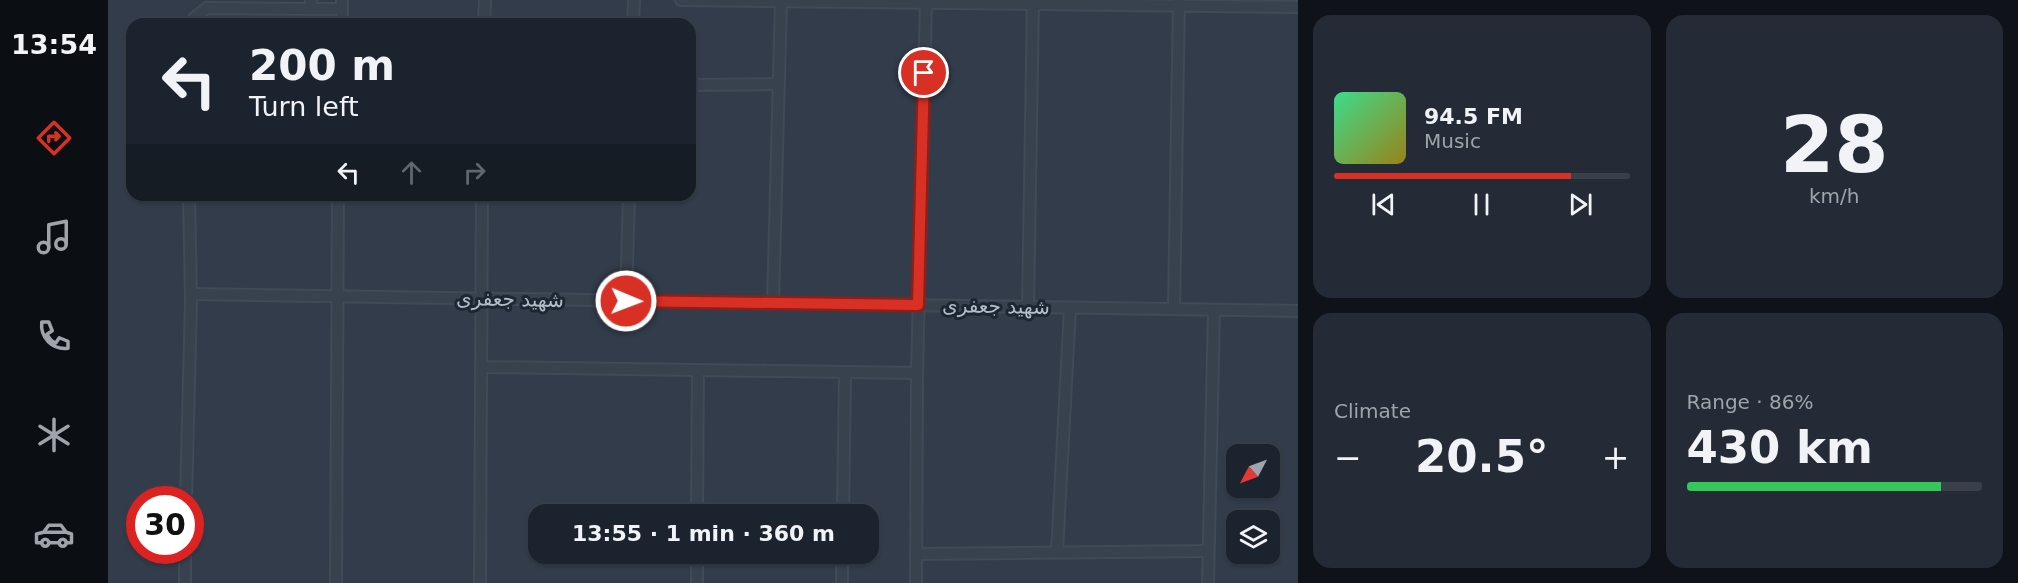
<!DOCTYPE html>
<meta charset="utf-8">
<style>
body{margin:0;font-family:"DejaVu Sans","Noto Naskh Arabic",sans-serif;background:#242b36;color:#f1f3f6;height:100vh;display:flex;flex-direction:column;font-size:22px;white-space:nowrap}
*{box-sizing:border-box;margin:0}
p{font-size:20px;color:#a0a4aa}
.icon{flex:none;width:33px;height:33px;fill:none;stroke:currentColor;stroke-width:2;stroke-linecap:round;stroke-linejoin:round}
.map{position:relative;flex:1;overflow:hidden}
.side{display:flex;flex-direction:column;gap:15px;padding:15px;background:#0f1319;width:720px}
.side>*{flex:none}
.top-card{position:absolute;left:18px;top:18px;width:570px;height:183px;border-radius:18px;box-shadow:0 2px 4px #0004,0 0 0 2px #39404a;background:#1b232e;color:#f1f3f6;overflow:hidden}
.needle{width:39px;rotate:229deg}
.fabs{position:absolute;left:1118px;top:444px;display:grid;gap:12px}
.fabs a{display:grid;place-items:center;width:54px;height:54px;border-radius:12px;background:#1b232e;box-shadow:0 2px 4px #0004,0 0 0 2px #39404a;font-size:30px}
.speed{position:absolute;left:18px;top:486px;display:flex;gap:12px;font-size:30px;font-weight:700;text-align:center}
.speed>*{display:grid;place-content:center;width:78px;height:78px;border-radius:50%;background:#1b232e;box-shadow:0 2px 4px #0004,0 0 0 2px #39404a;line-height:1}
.speed .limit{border:9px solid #d22;background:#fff;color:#111}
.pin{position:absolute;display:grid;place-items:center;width:51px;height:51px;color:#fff;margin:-26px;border:3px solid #fff;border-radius:50%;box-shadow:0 2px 6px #0007}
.me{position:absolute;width:66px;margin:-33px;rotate:91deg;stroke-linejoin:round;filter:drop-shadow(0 0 4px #0008)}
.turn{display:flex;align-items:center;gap:21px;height:126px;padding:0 24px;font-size:27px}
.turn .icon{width:78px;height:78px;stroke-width:2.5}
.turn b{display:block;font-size:42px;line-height:51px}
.lanes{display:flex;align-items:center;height:57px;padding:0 24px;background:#0003;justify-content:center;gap:30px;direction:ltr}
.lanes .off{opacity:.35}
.big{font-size:45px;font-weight:700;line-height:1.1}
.side .tile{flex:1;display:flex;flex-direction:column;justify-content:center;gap:9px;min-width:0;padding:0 21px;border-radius:18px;background:#242b36}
.side .dial{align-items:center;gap:0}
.dial b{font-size:78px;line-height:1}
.song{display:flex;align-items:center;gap:18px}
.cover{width:72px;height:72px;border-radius:9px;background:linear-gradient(135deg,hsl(150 70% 55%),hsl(50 70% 35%))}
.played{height:6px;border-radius:3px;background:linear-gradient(90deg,#d93025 80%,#39404a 80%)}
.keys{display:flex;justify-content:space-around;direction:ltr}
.heat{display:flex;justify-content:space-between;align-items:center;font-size:33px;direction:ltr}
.charge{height:9px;border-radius:4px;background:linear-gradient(90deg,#34c759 86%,#39404a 0)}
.side .tiles{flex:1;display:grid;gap:15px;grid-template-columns:repeat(2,1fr)}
.trip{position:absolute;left:420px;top:504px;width:351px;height:60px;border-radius:18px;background:#1b232e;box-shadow:0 2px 4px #0004,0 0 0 2px #39404a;font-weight:700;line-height:60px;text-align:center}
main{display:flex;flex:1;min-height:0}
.tab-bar{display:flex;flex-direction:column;width:108px;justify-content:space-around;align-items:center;background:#0b0e12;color:#a0a4aa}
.tab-bar .icon{width:42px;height:42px}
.tab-bar .current{color:#d93025}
.tab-bar b{font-size:27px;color:#f1f3f6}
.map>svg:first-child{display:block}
.airport{fill:#323c4b;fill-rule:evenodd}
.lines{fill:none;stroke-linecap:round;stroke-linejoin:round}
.street-casing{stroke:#414a57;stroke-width:14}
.street{stroke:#38414e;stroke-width:10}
.route-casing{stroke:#8d1f18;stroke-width:15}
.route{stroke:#d93025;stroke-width:10}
.labels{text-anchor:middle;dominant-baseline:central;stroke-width:6;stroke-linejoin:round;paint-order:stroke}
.street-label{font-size:20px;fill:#b4bcc9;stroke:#1d2633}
</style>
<main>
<nav class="tab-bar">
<b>13:54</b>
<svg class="icon current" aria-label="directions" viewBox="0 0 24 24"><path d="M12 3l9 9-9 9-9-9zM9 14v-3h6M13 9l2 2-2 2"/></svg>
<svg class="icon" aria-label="music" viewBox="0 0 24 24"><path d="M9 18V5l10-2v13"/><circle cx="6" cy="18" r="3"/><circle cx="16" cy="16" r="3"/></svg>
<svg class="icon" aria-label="phone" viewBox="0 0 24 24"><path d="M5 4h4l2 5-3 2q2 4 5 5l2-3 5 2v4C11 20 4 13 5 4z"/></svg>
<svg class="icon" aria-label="climate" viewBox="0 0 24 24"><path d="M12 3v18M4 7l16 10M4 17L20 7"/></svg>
<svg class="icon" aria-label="car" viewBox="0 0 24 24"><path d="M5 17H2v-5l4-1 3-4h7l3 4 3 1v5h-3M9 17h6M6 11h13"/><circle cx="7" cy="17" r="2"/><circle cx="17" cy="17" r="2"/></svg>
</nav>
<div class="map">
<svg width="1190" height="583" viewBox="0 0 1190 583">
<rect width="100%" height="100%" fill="#242f3e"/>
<!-- airport -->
<path class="airport" d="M0 0H1190V583H0ZM24 24H582V195H24ZM1128 454H1161V488H1128ZM32 500H82V550H32ZM430 514H760V554H430ZM1128 520H1161V554H1128Z"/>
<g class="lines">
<defs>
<g id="street">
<polyline points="573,0 1190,7"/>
<polyline points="203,9 234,9"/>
<polyline points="86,24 86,18 99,8 203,9 203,0"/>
<polyline points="234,24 234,0"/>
<polyline points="376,24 377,0"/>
<polyline points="525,24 526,0"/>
<polyline points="582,85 671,84"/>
<polyline points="83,294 1190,311"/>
<polyline points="518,301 521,195"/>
<polyline points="665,303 673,1"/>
<polyline points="920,307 925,0"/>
<polyline points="1066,309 1071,0"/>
<polyline points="373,367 809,373 818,3"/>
<polyline points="78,500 83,300 81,195"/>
<polyline points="589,514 590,370"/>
<polyline points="735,514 737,372"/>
<polyline points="949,552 962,308"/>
<polyline points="808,554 1100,551"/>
<polyline points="77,583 77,550"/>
<polyline points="228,583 230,195"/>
<polyline points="372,583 374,195"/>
<polyline points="589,583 589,554"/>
<polyline points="734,583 734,554"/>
<polyline points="808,583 809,373"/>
<polyline points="1100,583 1106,310"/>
</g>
</defs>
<!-- street casing -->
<use href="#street" class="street-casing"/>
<!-- street -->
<use href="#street" class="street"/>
</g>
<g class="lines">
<defs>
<polyline id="route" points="518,301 810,305 816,73"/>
</defs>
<!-- route casing -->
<use href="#route" class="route-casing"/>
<!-- route -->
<use href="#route" class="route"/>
</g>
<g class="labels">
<!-- street labels -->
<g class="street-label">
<text transform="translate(402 299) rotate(1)">شهید جعفری</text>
<text transform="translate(888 306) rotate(1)">شهید جعفری</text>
</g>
</g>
</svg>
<div class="fabs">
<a><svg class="needle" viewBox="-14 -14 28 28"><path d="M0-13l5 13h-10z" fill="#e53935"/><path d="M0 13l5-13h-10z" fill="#a0a4aa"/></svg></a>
<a><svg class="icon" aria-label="layers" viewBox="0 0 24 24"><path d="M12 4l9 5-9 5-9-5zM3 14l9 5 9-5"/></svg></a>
</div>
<div class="speed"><div class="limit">30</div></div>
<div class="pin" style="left:816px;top:73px;background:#d93025"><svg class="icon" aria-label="arrive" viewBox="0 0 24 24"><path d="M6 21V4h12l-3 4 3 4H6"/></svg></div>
<svg class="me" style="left:518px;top:301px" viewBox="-20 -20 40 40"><circle r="17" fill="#d93025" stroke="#fff" stroke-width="3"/><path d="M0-11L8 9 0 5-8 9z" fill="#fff"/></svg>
<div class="trip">13:55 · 1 min · 360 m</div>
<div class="top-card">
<div class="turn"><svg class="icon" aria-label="left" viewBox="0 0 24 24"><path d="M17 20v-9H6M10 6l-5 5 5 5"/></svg><div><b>200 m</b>Turn left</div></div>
<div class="lanes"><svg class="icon" aria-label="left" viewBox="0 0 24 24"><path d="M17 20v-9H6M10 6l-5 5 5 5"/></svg><svg class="icon off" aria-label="ahead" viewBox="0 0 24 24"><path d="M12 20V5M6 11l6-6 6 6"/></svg><svg class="icon off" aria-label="right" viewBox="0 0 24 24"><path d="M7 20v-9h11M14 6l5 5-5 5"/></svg></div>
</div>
</div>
<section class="side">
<div class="tiles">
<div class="tile">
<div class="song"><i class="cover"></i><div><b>94.5 FM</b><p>Music</p></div></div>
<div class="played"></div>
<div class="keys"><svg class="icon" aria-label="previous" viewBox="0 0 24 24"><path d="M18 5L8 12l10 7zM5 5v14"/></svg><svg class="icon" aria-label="pause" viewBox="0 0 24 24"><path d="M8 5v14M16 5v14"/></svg><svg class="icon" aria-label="next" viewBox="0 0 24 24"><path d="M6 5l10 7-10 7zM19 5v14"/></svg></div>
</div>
<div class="tile dial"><b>28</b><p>km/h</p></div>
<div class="tile"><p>Climate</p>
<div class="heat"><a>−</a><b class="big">20.5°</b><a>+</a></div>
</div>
<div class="tile"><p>Range · 86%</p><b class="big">430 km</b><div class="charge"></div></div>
</div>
</section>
</main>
